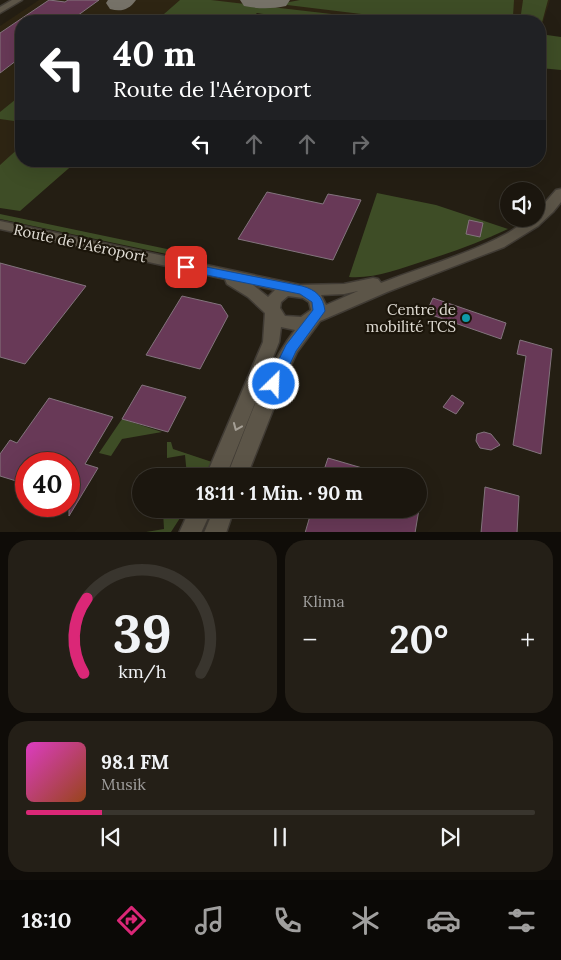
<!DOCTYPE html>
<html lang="de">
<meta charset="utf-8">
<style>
body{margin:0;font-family:Lora,serif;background:#241f17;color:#f1f3f6;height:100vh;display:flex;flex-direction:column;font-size:19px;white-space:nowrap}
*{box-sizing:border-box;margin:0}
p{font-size:16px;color:#a09f9e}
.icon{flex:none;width:28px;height:28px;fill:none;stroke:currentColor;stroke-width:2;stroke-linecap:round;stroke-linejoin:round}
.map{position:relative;height:532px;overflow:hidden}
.drawer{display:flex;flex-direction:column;gap:8px;padding:8px;background:#0f0c08;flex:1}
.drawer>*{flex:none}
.top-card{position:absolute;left:15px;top:15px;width:531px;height:152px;border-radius:20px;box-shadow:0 5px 20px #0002,0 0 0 1px #39352e;background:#202124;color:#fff;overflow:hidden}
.fabs{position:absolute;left:500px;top:182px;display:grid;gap:10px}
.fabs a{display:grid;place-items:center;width:45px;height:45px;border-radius:50%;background:#1b160e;box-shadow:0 5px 20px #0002,0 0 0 1px #39352e;font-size:25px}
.speed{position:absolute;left:15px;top:452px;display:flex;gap:10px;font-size:25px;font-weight:700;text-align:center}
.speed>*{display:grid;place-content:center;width:65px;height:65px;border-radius:50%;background:#1b160e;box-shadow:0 5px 20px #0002,0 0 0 1px #39352e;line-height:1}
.speed .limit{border:8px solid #d22;background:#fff;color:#111}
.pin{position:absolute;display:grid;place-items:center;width:42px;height:42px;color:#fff;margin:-21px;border-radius:10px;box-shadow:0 2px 8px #0006}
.me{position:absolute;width:55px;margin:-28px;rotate:24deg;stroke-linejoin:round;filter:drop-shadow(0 0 4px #0008)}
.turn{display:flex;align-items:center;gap:18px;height:105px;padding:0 15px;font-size:22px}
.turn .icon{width:65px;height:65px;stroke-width:2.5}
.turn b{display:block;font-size:35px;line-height:42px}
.lanes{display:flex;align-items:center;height:48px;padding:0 15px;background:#0003;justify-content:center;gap:25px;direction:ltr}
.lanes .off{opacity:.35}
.big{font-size:38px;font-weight:700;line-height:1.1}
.drawer .widget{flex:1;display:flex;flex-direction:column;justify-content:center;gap:8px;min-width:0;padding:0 18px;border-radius:20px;background:#241f17}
.drawer .dial{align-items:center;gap:0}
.dial svg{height:130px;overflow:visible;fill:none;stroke:#39352e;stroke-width:7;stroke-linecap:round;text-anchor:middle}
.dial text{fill:#f1f3f6;stroke:none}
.song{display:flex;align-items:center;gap:15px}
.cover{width:60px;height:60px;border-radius:8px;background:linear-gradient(135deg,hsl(310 70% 55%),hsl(20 70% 35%))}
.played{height:5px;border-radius:2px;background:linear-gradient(90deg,#db2777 15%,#39352e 15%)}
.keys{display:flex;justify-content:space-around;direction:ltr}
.heat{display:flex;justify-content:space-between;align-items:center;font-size:28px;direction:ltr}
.drawer .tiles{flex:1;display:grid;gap:8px;grid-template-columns:1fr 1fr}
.widget:last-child{grid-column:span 2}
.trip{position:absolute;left:132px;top:468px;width:295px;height:50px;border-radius:25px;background:#1b160e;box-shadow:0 5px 20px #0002,0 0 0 1px #39352e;font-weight:700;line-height:50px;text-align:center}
.dock{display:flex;height:80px;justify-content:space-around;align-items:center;background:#0b0906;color:#a09f9e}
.dock .icon{width:35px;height:35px}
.dock .on{color:#db2777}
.dock b{font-size:22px;color:#f1f3f6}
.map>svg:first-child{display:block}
.built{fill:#2e2513}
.green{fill:#3e4d26}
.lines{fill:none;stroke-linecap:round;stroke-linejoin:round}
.taxiway{fill:#767268;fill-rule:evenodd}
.building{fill:#683957;stroke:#83747d}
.minor-casing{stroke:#403b34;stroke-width:3}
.minor{fill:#5c5548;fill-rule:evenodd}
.oneway{stroke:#a59f95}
.route{fill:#1a73e8;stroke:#114b97}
.culture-dot{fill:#0f9aa8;stroke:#1b150a;stroke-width:2}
.labels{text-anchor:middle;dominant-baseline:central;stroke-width:4.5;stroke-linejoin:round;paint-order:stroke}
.street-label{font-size:15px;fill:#e0dcd4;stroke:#1b150a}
.poi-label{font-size:15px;fill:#e0dcd4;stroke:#1b150a;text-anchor:end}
</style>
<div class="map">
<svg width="561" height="533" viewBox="0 0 561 533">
<rect width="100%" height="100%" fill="#241e13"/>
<!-- built -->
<polygon class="built" points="39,0 550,0 540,32 540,21 307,21 257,13 247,21 21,21 21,161 78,161 23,207 0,202 0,26"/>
<!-- green -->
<g class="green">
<polygon points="180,0 211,0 392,21 307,21 257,13 247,21 156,21"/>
<polygon points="300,0 514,0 513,16 507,21 419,21 279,4"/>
<polygon points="523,0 548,0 540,30 540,21 520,21"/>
<polygon points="540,34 561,37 561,70 540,68"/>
<polygon points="21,95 21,122 0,119 0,112"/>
<polygon points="21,146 21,161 77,161 20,211 0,208 0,165"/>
<path d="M377 193 436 205 508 229C481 242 453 252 424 261 400 269 374 279 349 277Z"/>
<polygon points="0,214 167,249 181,257 0,219"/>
<polygon points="122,419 162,432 122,439 111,456 99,453"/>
<polygon points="167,442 171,442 173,449 212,462 204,476 187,476 185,455 167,458"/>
<polygon points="177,511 180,518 171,532 146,532 164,529 163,512"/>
</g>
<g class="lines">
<!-- taxiway -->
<g class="taxiway">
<path d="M108 0H136C129 10 121 12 110 9L106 3Z"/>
<path d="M240 0H290L286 6C272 9 258 9 244 6Z"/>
</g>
</g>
<!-- building -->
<g class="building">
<polygon points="49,0 65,2 68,0 99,0 70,21 21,21 21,57 0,73 0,33"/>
<polygon points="267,192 323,204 328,194 361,200 333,260 238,239"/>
<polygon points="469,220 483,223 480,237 466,234"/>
<polygon points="0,263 86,286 25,364 0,357"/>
<polygon points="182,296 221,305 228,316 200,369 146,355"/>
<polygon points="433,298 506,323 501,339 426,313"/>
<polygon points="520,340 552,349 541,454 513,445 526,356 517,354"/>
<polygon points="142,385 186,397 168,432 122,419"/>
<polygon points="452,395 464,403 456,414 443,407"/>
<polygon points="49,398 113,417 85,464 98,468 69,516 69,464 26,464 26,484 0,476 0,454 10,440 17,443"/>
<polygon points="484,432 491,434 500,445 491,450 480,448 476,441 477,434"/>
<polygon points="328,458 376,472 376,476 322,476"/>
<polygon points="485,487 519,496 517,533 481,533"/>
<polygon points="312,509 419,509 415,533 305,533"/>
</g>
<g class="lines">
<defs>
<g id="minor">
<polygon points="12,0 22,0 0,13 0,7"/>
<path d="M561 189V202L553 212 538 226 504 247 387 292 320 321 297 352 289 369 247 476H227C247 427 263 372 295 330L281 327 279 342 226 476H206L263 342 265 313 248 297 227 284 225 279 0 229V221L300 285 344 284 373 278 378 279 381 283C422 267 466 255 506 234 516 229 525 219 536 219V213L556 190ZM253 285 275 290 268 297ZM358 291 326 305 321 295 344 294ZM288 296 303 298 309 302 311 310 301 317 285 316 280 308 281 302Z"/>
<polygon points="190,509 212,509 201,533 179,533"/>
<polygon points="214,509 234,509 226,533 204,533"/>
</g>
</defs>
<!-- minor casing -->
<use href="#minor" class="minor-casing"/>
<!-- minor -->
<use href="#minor" class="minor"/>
</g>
<!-- one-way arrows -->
<defs><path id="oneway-chevron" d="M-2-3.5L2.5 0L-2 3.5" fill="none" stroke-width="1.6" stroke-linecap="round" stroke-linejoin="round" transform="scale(1.25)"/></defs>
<use class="oneway" href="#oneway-chevron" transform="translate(237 427) rotate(113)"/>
<!-- route -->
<path class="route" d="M186 263 302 286C316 290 323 296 325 311L296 351 279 388 274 390 269 388 267 384 286 345 313 310 312 302 300 294 182 270 180 267 182 264Z"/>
<!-- markers -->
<circle class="culture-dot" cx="466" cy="318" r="5"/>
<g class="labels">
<!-- street labels -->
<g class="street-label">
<text transform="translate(80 243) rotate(12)">Route de l'Aéroport</text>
</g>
<!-- poi labels -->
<g class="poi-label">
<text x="456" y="309">Centre de<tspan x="456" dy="17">mobilité TCS</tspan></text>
</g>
</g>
</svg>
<div class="fabs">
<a><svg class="icon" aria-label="sound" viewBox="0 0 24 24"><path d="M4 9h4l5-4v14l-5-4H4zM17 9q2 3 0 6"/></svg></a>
</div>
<div class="speed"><div class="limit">40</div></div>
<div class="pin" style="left:186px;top:267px;background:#d93025"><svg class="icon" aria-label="arrive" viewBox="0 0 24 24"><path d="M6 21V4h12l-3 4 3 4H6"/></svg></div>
<svg class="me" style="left:274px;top:384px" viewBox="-20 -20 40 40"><circle r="17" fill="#1a73e8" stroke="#fff" stroke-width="3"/><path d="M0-11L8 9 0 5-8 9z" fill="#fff"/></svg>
<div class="trip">18:11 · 1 Min. · 90 m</div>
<div class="top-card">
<div class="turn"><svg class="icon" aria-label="left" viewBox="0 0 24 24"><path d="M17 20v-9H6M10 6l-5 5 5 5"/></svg><div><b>40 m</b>Route de l'Aéroport</div></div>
<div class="lanes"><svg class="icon" aria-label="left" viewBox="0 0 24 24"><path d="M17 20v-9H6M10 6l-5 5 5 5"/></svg><svg class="icon off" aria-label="ahead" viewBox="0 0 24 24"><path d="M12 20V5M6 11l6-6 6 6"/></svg><svg class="icon off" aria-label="ahead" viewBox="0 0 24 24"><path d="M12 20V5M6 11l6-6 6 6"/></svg><svg class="icon off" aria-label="right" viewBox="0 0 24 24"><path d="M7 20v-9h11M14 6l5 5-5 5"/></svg></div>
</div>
</div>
<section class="drawer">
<div class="tiles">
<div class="widget dial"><svg viewBox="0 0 100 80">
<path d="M14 69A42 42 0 1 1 86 69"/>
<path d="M14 69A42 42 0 0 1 16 23" stroke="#db2777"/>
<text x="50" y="56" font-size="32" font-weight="700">39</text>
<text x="50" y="72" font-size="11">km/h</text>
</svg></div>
<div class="widget"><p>Klima</p>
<div class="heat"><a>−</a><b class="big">20°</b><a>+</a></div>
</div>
<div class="widget">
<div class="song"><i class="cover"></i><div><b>98.1 FM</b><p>Musik</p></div></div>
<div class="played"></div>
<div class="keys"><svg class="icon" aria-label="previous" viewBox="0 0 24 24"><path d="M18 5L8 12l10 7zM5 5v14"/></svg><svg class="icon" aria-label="pause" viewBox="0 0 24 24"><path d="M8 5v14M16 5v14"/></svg><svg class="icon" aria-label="next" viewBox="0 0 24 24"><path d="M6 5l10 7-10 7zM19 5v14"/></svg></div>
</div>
</div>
</section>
<nav class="dock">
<b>18:10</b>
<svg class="icon on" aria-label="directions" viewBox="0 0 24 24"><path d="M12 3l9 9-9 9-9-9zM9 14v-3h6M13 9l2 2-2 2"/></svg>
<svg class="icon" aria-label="music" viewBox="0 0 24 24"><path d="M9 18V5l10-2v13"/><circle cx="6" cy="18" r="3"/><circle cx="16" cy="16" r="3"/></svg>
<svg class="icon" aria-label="phone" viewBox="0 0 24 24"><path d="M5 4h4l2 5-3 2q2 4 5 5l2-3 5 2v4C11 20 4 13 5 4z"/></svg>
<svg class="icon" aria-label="climate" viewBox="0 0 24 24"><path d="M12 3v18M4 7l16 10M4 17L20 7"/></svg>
<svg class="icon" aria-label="car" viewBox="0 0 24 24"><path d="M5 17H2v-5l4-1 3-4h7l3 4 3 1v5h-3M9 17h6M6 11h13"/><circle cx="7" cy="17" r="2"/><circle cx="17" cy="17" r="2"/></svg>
<svg class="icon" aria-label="filters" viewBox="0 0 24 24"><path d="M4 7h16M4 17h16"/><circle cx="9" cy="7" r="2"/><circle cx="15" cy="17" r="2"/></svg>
</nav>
